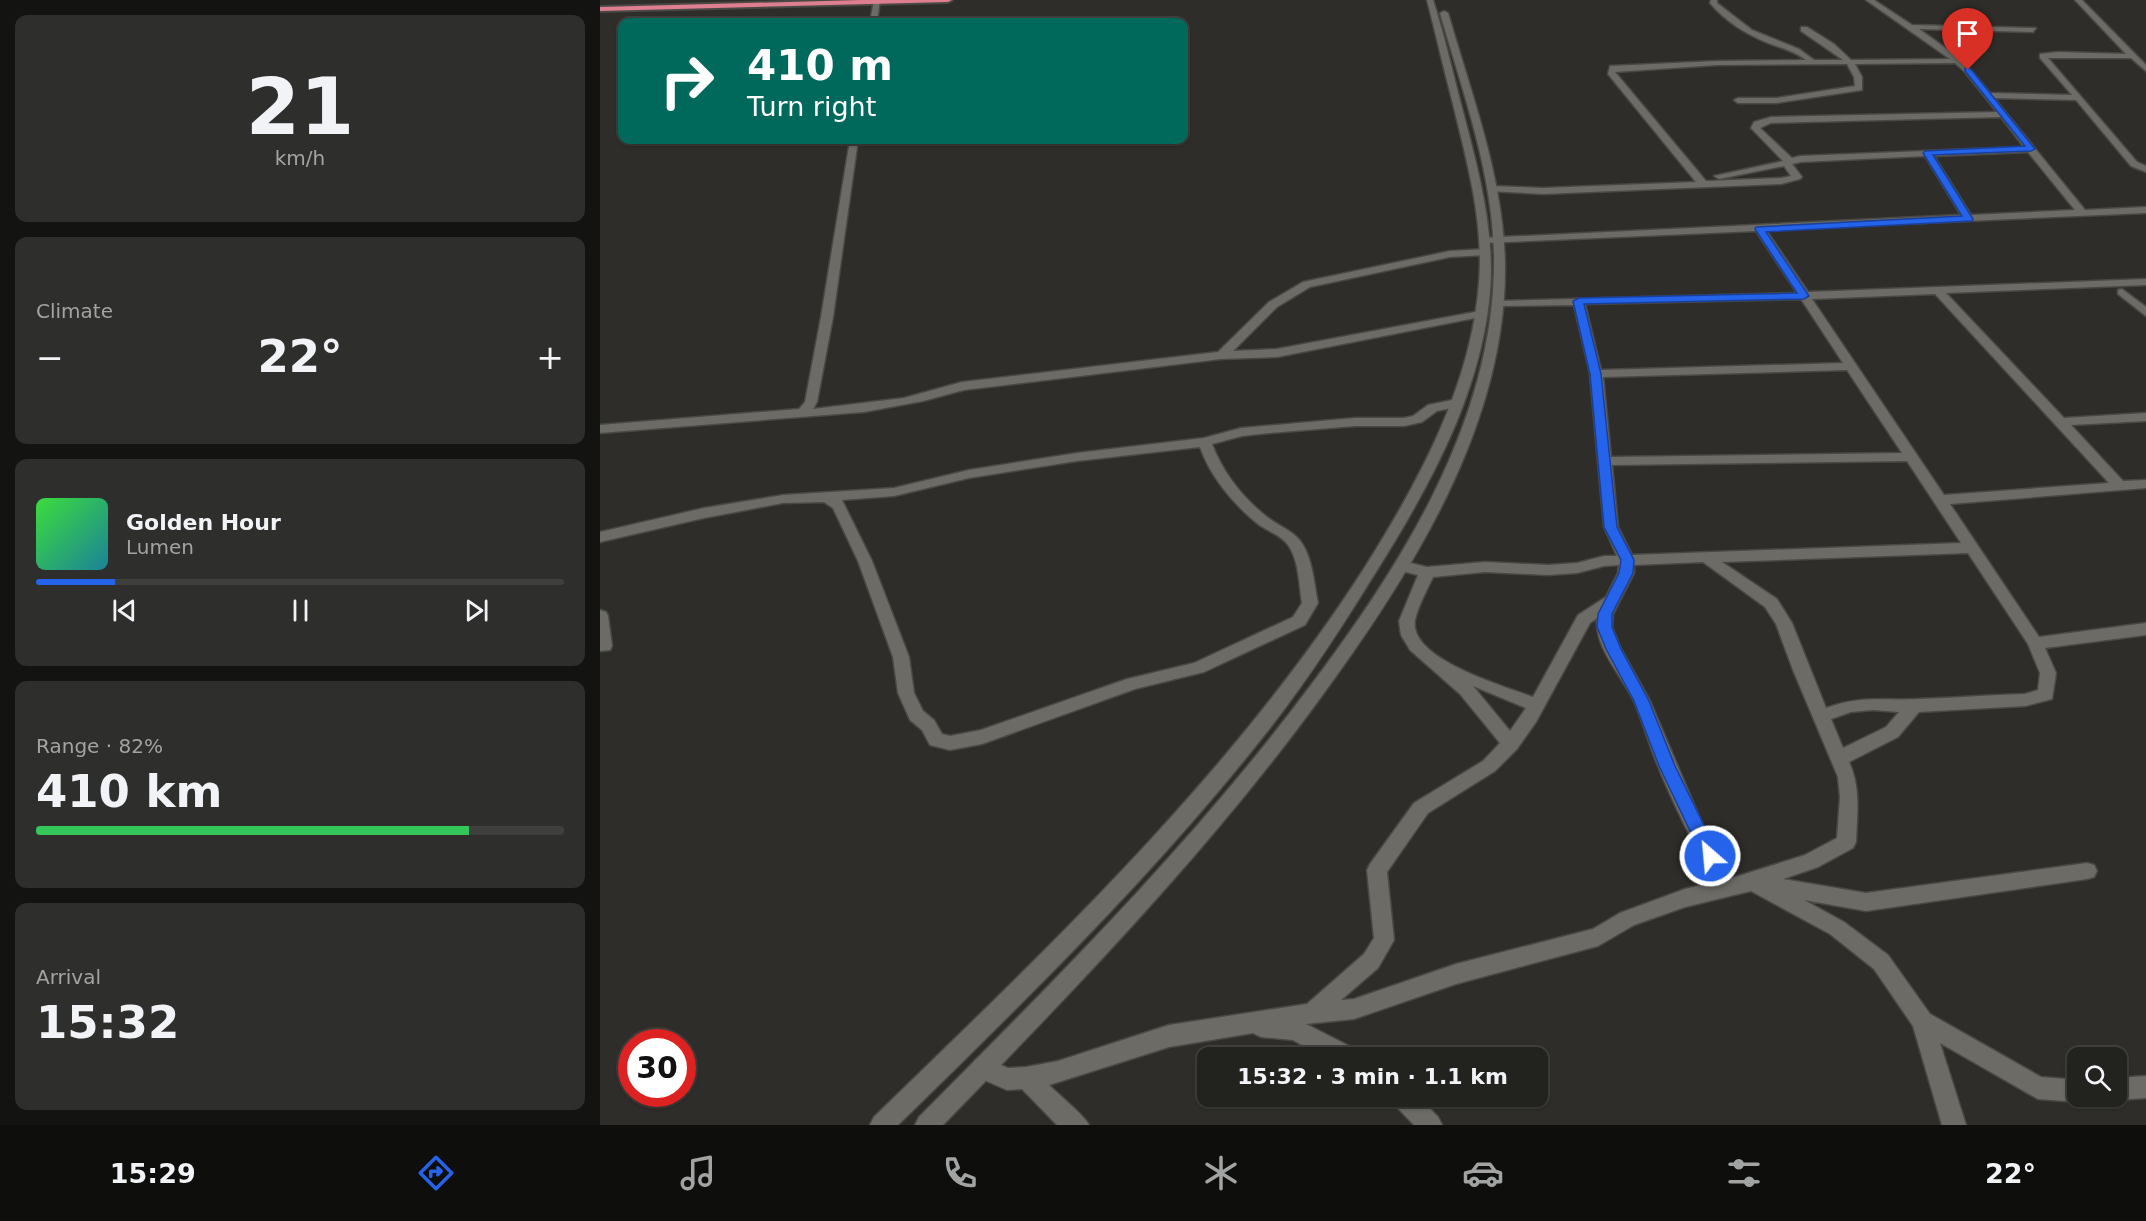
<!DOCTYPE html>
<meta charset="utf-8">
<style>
body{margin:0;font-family:"DejaVu Sans",sans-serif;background:#2e2f2c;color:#f1f3f6;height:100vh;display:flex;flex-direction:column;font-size:22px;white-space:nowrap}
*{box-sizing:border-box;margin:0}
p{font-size:20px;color:#a2a4a4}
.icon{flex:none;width:33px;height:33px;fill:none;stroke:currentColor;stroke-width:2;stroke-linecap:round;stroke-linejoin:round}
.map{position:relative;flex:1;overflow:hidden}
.sheet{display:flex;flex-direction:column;gap:15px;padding:15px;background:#131311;width:600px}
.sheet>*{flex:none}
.top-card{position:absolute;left:18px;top:18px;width:570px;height:126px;border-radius:12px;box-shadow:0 2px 4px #0004,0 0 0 2px #3f3f3d;background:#00695c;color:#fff;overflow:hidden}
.controls{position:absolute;left:1467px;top:1047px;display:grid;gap:12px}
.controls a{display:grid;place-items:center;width:60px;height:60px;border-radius:12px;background:#22221f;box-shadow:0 2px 4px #0004,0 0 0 2px #3f3f3d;font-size:30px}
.speed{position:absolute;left:18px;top:1029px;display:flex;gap:12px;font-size:30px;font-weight:700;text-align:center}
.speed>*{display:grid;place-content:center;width:78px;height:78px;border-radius:50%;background:#22221f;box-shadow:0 2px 4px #0004,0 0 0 2px #3f3f3d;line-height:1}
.speed .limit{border:9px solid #d22;background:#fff;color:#111}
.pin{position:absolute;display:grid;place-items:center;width:51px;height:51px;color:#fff;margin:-62px -26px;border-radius:50% 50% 50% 0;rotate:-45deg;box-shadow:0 0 6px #0007}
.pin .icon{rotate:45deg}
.me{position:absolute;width:66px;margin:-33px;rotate:333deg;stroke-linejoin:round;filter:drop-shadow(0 0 4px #0008)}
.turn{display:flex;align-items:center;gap:21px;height:126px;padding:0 30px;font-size:27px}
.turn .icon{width:78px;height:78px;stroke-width:2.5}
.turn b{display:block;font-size:42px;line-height:51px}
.big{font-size:45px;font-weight:800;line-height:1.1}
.sheet .widget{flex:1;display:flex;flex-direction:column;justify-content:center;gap:9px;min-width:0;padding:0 21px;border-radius:12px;background:#2e2f2c}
.sheet .dial{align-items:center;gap:0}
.dial b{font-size:78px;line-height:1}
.song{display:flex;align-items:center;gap:18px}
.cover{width:72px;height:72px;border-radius:9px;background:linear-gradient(135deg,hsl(120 70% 55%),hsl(190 70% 35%))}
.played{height:6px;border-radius:3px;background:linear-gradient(90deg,#2563eb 15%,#3f3f3d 15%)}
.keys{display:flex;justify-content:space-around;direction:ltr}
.heat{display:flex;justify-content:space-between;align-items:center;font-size:33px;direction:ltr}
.charge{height:9px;border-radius:4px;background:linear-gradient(90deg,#34c759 82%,#3f3f3d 0)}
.trip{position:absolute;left:597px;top:1047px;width:351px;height:60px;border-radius:12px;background:#22221f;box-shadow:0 2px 4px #0004,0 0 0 2px #3f3f3d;font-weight:800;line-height:60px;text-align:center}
.tabs{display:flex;height:96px;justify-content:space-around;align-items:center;background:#0e0e0c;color:#a2a4a4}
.tabs .icon{width:42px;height:42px}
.tabs .selected{color:#2563eb}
.tabs b{font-size:27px;color:#f1f3f6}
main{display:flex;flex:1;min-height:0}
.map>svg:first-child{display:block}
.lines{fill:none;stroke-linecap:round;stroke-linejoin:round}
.minor-casing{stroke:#494844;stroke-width:3}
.secondary-casing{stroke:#494844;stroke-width:3}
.trunk-casing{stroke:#494844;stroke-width:4}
.minor{fill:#6c6b66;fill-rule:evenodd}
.secondary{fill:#6c6b66;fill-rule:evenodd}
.trunk{fill:#de7e91;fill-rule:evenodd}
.route{fill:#2563eb;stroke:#184099;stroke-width:1.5}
</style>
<main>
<section class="sheet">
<div class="widget dial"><b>21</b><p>km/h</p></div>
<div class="widget"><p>Climate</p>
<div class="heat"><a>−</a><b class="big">22°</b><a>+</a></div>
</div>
<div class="widget">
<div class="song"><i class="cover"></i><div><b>Golden Hour</b><p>Lumen</p></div></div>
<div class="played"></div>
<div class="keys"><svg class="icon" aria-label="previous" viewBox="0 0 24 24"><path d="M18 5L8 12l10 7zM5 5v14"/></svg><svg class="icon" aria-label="pause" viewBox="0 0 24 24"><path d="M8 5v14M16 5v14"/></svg><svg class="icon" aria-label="next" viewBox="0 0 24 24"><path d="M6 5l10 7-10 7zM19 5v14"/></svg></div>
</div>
<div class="widget"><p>Range · 82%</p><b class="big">410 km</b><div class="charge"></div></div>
<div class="widget"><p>Arrival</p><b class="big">15:32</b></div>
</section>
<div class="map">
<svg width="1546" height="1125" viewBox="0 0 1546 1125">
<rect width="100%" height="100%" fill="#2e2d29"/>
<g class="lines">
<defs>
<g id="minor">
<polygon points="274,0 280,0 277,22 270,22"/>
<path d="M1111 0H1117V3L1152 30 1199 49 1214 60H1243L1201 31V27H1207L1234 44 1251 60 1350 59 1266 0H1274L1312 25 1436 28 1433 32 1319 29 1361 59 1390 93 1472 95 1440 58V54L1458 52 1526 54 1475 0H1482L1546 65V71L1531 58H1448L1537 162 1546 166V172L1531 166 1476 100 1394 98 1485 210 1546 207V213L1166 230 1208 292 1546 279V285L1346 293 1464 418 1546 413V421L1471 425 1523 481 1546 480V488L1350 504 1439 637 1546 623V635L1445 648 1456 673 1452 699 1425 706 1319 712 1298 737 1249 762C1261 788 1257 814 1256 842L1253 848 1218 867 1183 879 1266 893 1487 863 1494 865 1497 871 1494 877 1487 879 1266 911 1204 900 1244 922 1288 955 1330 1014 1441 1077 1478 1080V1096H1487L1486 1099 1478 1102 1438 1099 1340 1043 1366 1125H1342L1313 1026 1274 969 1230 934 1151 891 1085 907 1034 925 998 946 856 984 754 1019 706 1024 757 1050 760 1058H725L693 1040 661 1037 653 1033 569 1047 449 1085C459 1095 484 1115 489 1125H457L422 1089 407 1090 375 1076 372 1068 375 1060 383 1057 408 1068 426 1067 458 1061 569 1025 707 1004 764 954 774 938 767 870 770 864 814 803 883 761 900 743 860 694 810 650 801 635 799 621 818 575 797 570 794 566 797 562 802 561 827 567 885 562 948 565 977 563 1004 556H1017L1004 527 990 374 974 305 899 306 895 305V301L1197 293 1156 231 884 243 879 240 880 238 1361 215 1325 156 1201 162 1192 164 1202 177 1200 179 1181 184 943 194 888 191V187L891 186 943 188 1096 182 1008 74 1010 66 1117 61 1206 60C1194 51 1181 48 1168 43 1146 34 1125 21 1110 3ZM1355 63 1365 72 1397 112 1171 117 1154 122 1151 128 1183 161 1114 176 1119 179 1184 166 1191 176 1181 178 1106 181 1015 72 1117 65 1247 64 1254 77 1255 86 1177 98H1138L1134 100 1138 103H1177L1262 90V77L1255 64ZM1401 117 1424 147 1200 156 1192 158 1160 128 1171 123ZM1428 152 1475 210 1371 215 1334 156ZM1335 294 1509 483 1344 495 1212 299ZM1201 299 1243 363 1001 370 985 304ZM1247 370 1302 453 1011 457 1003 377ZM1307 461 1361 543 1032 555 1018 527 1012 465ZM1368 553 1428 644 1440 673 1438 690 1425 694C1389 695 1353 698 1318 699 1282 701 1262 695 1226 708L1192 623 1177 599 1122 562ZM1103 562 1165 607 1176 624 1193 670 1238 777 1240 797 1237 838 1205 855 1132 878 1101 821 1050 701 1021 649 1012 627 1013 614 1034 573V565ZM1019 565 1018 573 1006 597 978 615 933 697C904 686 808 659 815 620 818 606 827 590 833 577L885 572 948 575 977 573 1004 566ZM997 618C994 647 1022 676 1034 701 1043 722 1049 745 1058 766 1074 806 1094 844 1114 882L1085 889 1020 913 993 929 856 964 754 999 741 1000 778 968 794 940 787 872 828 813 895 771 917 749 936 722 990 623ZM873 686 926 708 910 731ZM1273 710 1299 712 1286 727 1243 748 1231 719 1251 712Z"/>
<polygon points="250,140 258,140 233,317 217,402 213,409 304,398 362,382 618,352 669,302 703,282 850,251 886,249 891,252 886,255 850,257 710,287 677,307 633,351 677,349 880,311 886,314 880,317 677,357 621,359 364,390 323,401 264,412 0,433 0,425 199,409 205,402 221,317"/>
<polygon points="1522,289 1546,307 1546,316 1518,294 1518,290"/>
<path d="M857 399 863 403 861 406 837 411 822 422 804 426H755L669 433 642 436 612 444C623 473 643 498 667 517 680 527 695 531 703 545 713 562 714 584 718 603L705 625 604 672 535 689 382 744 350 750 330 745 322 730 310 720 298 693 293 657 258 561 233 508 224 502 183 503 104 518 0 542V532L104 508 183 495 294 488 369 470 477 453 604 438 641 428 755 418H804L813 416 828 405ZM600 447C610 476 633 504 658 524 667 531 681 535 688 545 699 560 699 585 702 603L693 617 594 663 527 679 381 730 350 736 342 734 334 720 323 711 314 693 309 657 272 561 242 500 294 496 369 478 477 461Z"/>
<polygon points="0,610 6,612 8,616 12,646 10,650 0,651"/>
<polygon points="1546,1076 1546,1098 1516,1100 1508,1097 1516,1096 1516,1078"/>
<polygon points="791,1096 818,1096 838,1117 842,1125 814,1125 794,1104"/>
</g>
<g id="secondary">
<path d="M827 0H833C844 34 852 69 861 104 878 169 897 235 889 302 878 398 829 487 779 567 745 622 710 677 670 728 558 871 428 998 298 1125H270L274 1117C451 945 631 776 765 567 819 481 871 386 879 283 884 222 867 162 853 104 844 70 836 35 827 0Z"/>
<path d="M844 11 848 13C872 96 905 182 905 269 905 427 811 574 721 697 609 851 476 988 343 1125H315L319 1117C455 980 592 844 708 689 799 569 891 426 894 269 896 182 864 96 840 13Z"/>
</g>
<polygon id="trunk" points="260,0 352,0 348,2 0,11 0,7"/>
</defs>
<!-- minor casing -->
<use href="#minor" class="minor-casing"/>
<!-- secondary casing -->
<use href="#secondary" class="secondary-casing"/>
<!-- trunk casing -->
<use href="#trunk" class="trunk-casing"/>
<!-- minor -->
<use href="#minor" class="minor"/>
<!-- secondary -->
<use href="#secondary" class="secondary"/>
<!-- trunk -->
<use href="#trunk" class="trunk"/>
</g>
<!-- route -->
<polygon class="route" points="1365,68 1370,68 1435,149 1431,151 1333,155 1373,219 1372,221 1166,232 1209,296 1204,299 984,304 1001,374 1017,527 1034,560 1033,573 1012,614 1012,627 1021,649 1049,701 1075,766 1119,856 1116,862 1110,864 1104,862 1102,856 1059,766 1034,701 1006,649 997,627 998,614 1019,573 1021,560 1004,527 990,374 973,301 979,298 1197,293 1155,229 1156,227 1362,216 1323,153 1325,151 1425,146 1365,71"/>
</svg>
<div class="controls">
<a><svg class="icon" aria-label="search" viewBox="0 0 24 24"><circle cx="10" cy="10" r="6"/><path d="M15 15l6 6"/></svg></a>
</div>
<div class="speed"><div class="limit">30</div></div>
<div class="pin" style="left:1368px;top:70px;background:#d93025"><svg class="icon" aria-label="arrive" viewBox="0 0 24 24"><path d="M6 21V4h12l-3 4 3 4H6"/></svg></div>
<svg class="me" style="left:1110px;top:856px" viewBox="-20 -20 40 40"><circle r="17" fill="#2563eb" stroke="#fff" stroke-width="3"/><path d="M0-11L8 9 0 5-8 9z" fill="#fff"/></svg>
<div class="trip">15:32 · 3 min · 1.1 km</div>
<div class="top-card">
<div class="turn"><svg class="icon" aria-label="right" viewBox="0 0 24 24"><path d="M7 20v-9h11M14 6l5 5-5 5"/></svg><div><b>410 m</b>Turn right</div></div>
</div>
</div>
</main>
<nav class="tabs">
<b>15:29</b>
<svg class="icon selected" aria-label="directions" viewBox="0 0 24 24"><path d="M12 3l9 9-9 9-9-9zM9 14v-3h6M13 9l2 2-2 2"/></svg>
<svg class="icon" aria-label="music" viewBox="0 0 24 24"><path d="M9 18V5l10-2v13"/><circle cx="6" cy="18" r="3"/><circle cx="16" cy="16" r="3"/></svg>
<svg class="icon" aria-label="phone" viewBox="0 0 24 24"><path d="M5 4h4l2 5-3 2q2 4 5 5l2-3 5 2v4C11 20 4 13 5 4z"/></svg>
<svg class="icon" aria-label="climate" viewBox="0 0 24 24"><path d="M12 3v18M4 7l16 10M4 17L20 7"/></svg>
<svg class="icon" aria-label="car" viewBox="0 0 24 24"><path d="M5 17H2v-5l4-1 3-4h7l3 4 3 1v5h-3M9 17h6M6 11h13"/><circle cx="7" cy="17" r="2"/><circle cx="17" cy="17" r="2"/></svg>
<svg class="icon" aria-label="filters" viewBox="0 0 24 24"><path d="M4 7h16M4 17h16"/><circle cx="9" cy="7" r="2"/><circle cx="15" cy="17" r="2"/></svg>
<b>22°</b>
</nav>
